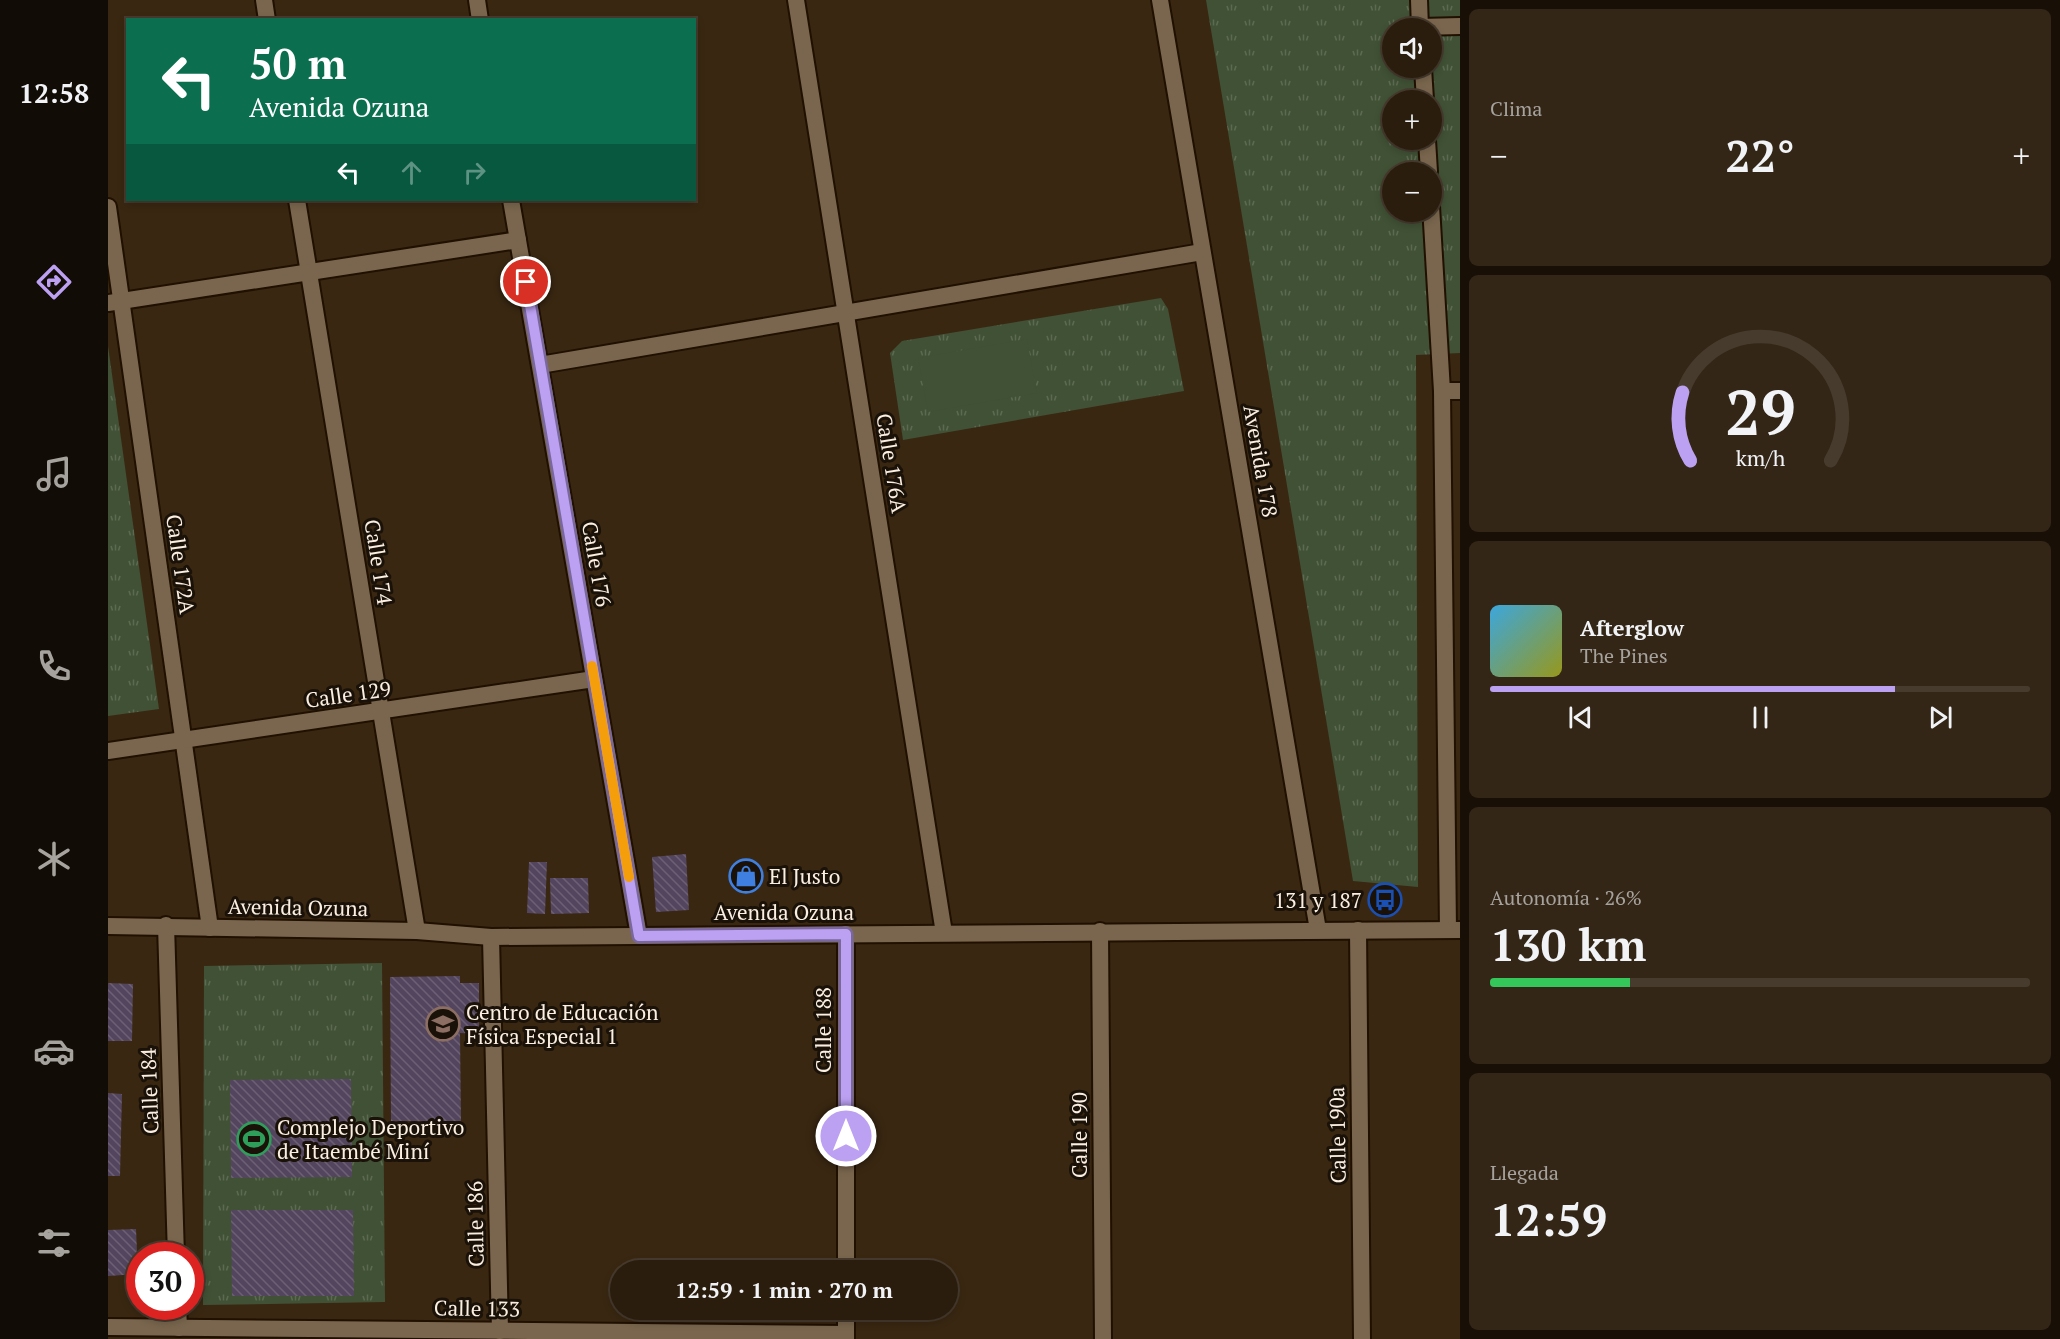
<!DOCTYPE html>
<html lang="es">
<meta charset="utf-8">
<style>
body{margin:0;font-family:"PT Serif",serif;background:#332616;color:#f1f3f6;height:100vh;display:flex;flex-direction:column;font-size:22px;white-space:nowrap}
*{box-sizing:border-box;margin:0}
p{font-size:20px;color:#a6a29d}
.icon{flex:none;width:33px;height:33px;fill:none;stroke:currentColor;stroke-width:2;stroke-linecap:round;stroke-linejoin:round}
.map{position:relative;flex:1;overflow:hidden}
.panel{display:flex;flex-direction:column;gap:9px;padding:9px;background:#181007;width:600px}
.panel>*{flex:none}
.top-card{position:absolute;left:18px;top:18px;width:570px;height:183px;border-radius:0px;box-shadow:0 3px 9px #0003,0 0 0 2px #473b2e;background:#0b6e4f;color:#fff;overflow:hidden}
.controls{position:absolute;left:1274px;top:18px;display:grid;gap:12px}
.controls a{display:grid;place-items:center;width:60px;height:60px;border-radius:50%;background:#2b1d0d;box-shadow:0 3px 9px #0003,0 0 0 2px #473b2e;font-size:30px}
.speed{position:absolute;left:18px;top:1242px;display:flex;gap:12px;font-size:30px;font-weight:700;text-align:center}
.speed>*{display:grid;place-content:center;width:78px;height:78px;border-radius:50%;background:#2b1d0d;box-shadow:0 3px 9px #0003,0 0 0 2px #473b2e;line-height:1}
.speed .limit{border:9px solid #d22;background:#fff;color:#111}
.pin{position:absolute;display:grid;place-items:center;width:51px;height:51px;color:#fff;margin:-26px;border:3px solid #fff;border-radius:50%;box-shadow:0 2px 6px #0007}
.me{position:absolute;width:66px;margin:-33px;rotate:0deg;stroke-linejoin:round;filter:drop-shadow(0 0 4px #0008)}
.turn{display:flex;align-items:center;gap:21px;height:126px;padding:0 24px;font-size:27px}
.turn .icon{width:78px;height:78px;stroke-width:2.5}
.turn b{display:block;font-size:42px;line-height:51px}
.lanes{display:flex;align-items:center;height:57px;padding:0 24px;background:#0003;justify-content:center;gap:30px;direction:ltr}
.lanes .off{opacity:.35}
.big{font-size:45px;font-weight:800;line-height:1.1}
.panel .widget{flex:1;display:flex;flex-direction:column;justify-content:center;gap:9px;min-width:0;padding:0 21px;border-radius:9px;background:#332616}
.panel .dial{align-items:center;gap:0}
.dial svg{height:156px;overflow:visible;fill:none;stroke:#473b2e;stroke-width:7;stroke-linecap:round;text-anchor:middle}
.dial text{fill:#f1f3f6;stroke:none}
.song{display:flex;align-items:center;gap:18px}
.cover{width:72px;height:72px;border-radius:9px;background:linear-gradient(135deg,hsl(200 70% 55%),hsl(60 70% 35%))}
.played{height:6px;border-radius:3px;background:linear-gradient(90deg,#bca0f2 75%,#473b2e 75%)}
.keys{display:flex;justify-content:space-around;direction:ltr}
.heat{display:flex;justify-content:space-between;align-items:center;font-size:33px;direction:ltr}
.charge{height:9px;border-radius:4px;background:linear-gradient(90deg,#34c759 26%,#473b2e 0)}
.trip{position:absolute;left:502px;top:1260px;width:348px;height:60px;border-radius:30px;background:#2b1d0d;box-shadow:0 3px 9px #0003,0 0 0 2px #473b2e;font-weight:800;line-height:60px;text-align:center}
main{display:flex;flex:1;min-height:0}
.tab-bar{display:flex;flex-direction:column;width:108px;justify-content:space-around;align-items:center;background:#110c05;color:#a6a29d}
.tab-bar .icon{width:42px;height:42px}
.tab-bar .selected{color:#bca0f2}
.tab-bar b{font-size:27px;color:#f1f3f6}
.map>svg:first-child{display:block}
.grass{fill:url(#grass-tufts);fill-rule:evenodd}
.pitch{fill:#405135}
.building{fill:url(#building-back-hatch)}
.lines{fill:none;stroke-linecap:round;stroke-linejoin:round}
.minor-casing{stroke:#201000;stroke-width:20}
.secondary-casing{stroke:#201000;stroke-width:20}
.minor{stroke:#7a664e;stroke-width:16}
.secondary{stroke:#7a664e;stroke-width:16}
.route-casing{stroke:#7a689d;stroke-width:15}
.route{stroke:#bca0f2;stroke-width:10}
.slow{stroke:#f59e0b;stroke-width:10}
.labels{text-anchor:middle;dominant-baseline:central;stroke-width:6;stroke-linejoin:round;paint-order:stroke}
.street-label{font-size:21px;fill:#fbefe1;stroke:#1a1208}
.poi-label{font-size:21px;fill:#fbefe1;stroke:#1a1208;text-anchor:start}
</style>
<main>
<nav class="tab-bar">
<b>12:58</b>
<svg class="icon selected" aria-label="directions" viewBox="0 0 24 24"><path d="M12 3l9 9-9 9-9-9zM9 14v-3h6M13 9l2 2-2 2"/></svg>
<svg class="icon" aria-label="music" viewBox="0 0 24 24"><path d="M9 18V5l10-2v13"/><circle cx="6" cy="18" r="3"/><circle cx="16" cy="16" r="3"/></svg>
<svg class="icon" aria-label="phone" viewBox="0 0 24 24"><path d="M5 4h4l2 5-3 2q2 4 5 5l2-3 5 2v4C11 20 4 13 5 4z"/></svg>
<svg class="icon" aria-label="climate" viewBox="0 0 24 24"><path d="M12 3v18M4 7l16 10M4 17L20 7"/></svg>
<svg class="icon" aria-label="car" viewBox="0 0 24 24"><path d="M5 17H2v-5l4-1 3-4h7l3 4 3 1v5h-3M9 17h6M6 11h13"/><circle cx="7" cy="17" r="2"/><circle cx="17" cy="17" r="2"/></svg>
<svg class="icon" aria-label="filters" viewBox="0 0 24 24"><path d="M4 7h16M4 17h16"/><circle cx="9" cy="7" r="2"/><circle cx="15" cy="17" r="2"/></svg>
</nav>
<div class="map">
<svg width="1352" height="1339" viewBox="0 0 1352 1339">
<defs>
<pattern id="grass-tufts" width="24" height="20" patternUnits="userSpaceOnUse" patternTransform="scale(1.5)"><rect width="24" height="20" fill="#405135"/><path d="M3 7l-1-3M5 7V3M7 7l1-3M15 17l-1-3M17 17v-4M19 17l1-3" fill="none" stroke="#5c6a52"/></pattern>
<pattern id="building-back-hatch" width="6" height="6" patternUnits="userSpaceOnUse" patternTransform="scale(1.5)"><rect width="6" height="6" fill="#53455e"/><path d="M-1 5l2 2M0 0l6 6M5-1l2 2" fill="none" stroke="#6d6075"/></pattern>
</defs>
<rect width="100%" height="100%" fill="#392711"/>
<!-- grass -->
<g class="grass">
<path d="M1098 0H1352V353L1308 355 1310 887 1245 881ZM1284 28H1323V68H1284ZM1284 100H1323V140H1284ZM1284 172H1323V212H1284Z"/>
<polygon points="1053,298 1060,309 1076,391 795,440 782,353 794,341"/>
<polygon points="0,346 51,709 0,716"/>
<polygon points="274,963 277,1302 95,1305 96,966"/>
</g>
<!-- pitch -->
<polygon class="pitch" points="919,339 929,393 820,412 810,358"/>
<!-- building -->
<g class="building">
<polygon points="578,854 581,910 548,912 544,857"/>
<polygon points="421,862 439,862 437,914 419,913"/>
<polygon points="442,878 480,878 481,913 443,914"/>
<polygon points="352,976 352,983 371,983 371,1034 352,1033 353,1121 283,1121 282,977"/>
<polygon points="0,983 25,984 24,1041 0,1041"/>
<polygon points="243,1079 244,1177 123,1178 122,1080"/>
<polygon points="0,1093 14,1094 12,1176 0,1176"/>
<polygon points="123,1210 245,1210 246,1296 124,1296"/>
<polygon points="28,1229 30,1274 0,1276 0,1230"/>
</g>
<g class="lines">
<defs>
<g id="minor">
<polyline points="156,0 159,20"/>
<polyline points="369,0 372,20"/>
<polyline points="688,0 836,933"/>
<polyline points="1311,0 1312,28"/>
<polyline points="1312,27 1352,26"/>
<polyline points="1315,68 1317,100"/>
<polyline points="1319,140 1321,172"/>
<polyline points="189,200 309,931"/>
<polyline points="403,200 531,936"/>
<polyline points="1323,206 1334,391 1340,930"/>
<polyline points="0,207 102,928"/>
<polyline points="0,303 410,240"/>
<polyline points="432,365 1094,252"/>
<polyline points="1334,391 1352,391"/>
<polyline points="0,751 486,679"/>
<polyline points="58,925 68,1256"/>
<polyline points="1250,930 1254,1339"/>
<polyline points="992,931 995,1339"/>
<polyline points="738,934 738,1270"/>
<polyline points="383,937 392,1331"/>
<polyline points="70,1306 71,1328"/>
<polyline points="0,1327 738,1334"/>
<polyline points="738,1339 738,1310"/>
</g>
<g id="secondary">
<polyline points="1052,0 1210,930"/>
<polyline points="0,926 309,931 383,937 1352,930"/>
</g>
</defs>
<!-- minor casing -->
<use href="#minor" class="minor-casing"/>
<!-- secondary casing -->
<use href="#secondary" class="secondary-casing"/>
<!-- minor -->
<use href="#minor" class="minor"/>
<!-- secondary -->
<use href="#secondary" class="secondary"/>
</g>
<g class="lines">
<defs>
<polyline id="route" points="418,282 531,936 738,934 738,1136"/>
</defs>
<!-- route casing -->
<use href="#route" class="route-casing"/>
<!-- route -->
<use href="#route" class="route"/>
<!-- slow -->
<polyline class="slow" points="484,666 521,877"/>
</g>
<!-- icons -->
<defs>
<symbol id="shop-ring" viewBox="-11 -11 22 22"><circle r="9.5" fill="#1a1208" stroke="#3f7fe0" stroke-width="1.5"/><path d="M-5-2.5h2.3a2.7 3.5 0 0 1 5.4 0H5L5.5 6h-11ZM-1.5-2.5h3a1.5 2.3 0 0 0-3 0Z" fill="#3f7fe0"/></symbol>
<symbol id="bus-ring" viewBox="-11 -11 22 22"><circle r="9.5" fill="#1a1208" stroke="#1a4fb4" stroke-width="1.5"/><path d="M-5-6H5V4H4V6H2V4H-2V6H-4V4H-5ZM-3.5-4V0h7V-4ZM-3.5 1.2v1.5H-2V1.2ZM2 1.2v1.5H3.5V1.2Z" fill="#1a4fb4"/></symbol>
<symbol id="school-ring" viewBox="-11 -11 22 22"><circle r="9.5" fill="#1a1208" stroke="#8d6e63" stroke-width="1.5"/><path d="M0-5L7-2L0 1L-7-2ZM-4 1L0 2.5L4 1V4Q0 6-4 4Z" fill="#8d6e63"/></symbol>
<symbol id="stadium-ring" viewBox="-11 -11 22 22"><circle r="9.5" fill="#1a1208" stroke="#2e9e5b" stroke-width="1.5"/><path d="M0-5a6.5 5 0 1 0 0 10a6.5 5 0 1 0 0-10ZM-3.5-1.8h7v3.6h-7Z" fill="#2e9e5b"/></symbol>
</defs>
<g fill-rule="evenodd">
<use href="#shop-ring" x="619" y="857" width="38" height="38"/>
<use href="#bus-ring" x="1258" y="881" width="38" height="38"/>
<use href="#school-ring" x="316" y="1005" width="38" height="38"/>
<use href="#stadium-ring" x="127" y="1120" width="38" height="38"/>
</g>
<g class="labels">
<!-- street labels -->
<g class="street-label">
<text transform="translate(1153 461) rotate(80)">Avenida 178</text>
<text transform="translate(784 463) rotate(81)">Calle 176A</text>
<text transform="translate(271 562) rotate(81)">Calle 174</text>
<text transform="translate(73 564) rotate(82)">Calle 172A</text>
<text transform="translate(489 564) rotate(80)">Calle 176</text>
<text transform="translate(240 694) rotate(-8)">Calle 129</text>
<text transform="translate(190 907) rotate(1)">Avenida Ozuna</text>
<text x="676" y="912">Avenida Ozuna</text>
<text transform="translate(715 1030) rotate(-90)">Calle 188</text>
<text transform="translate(41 1091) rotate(-92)">Calle 184</text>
<text transform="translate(971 1135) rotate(-90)">Calle 190</text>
<text transform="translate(1229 1135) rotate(-91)">Calle 190a</text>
<text transform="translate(367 1224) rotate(-91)">Calle 186</text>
<text transform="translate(369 1308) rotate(1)">Calle 133</text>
</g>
<!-- poi labels -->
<g class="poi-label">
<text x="661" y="876">El Justo</text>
<text x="1254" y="900" text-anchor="end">131 y 187</text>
<text x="358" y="1012">Centro de Educación<tspan x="358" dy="24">Física Especial 1</tspan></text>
<text x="169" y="1127">Complejo Deportivo<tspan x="169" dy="24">de Itaembé Miní</tspan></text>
</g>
</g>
</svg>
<div class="controls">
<a><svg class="icon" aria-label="sound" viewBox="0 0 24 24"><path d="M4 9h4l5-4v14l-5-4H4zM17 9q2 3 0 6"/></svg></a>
<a>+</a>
<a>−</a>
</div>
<div class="speed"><div class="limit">30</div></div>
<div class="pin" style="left:418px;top:282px;background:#d93025"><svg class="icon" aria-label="arrive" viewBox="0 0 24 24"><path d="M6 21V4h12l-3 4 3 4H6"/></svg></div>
<svg class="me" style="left:738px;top:1136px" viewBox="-20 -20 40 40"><circle r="17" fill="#bca0f2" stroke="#fff" stroke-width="3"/><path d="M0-11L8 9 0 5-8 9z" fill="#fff"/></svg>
<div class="trip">12:59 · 1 min · 270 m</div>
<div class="top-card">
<div class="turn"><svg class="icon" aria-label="left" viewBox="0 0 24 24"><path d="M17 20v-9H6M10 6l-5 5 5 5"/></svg><div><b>50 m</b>Avenida Ozuna</div></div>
<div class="lanes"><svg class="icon" aria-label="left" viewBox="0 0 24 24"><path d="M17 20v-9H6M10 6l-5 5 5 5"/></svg><svg class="icon off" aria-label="ahead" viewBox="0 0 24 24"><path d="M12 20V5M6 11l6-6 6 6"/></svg><svg class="icon off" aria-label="right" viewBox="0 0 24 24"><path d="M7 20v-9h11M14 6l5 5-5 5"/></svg></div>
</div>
</div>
<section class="panel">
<div class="widget"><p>Clima</p>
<div class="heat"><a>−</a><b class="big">22°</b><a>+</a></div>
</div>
<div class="widget dial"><svg viewBox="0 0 100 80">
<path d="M14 69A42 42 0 1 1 86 69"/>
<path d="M14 69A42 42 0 0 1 10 34" stroke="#bca0f2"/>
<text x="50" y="56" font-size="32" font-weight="700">29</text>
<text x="50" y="72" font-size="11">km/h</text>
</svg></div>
<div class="widget">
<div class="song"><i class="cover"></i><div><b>Afterglow</b><p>The Pines</p></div></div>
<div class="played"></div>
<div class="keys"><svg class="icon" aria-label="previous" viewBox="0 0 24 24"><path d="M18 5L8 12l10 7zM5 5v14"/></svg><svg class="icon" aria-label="pause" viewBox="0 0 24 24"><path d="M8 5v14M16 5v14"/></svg><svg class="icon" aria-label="next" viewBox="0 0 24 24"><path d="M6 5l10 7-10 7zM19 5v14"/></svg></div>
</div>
<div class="widget"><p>Autonomía · 26%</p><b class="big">130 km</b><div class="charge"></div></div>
<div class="widget"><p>Llegada</p><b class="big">12:59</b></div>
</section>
</main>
